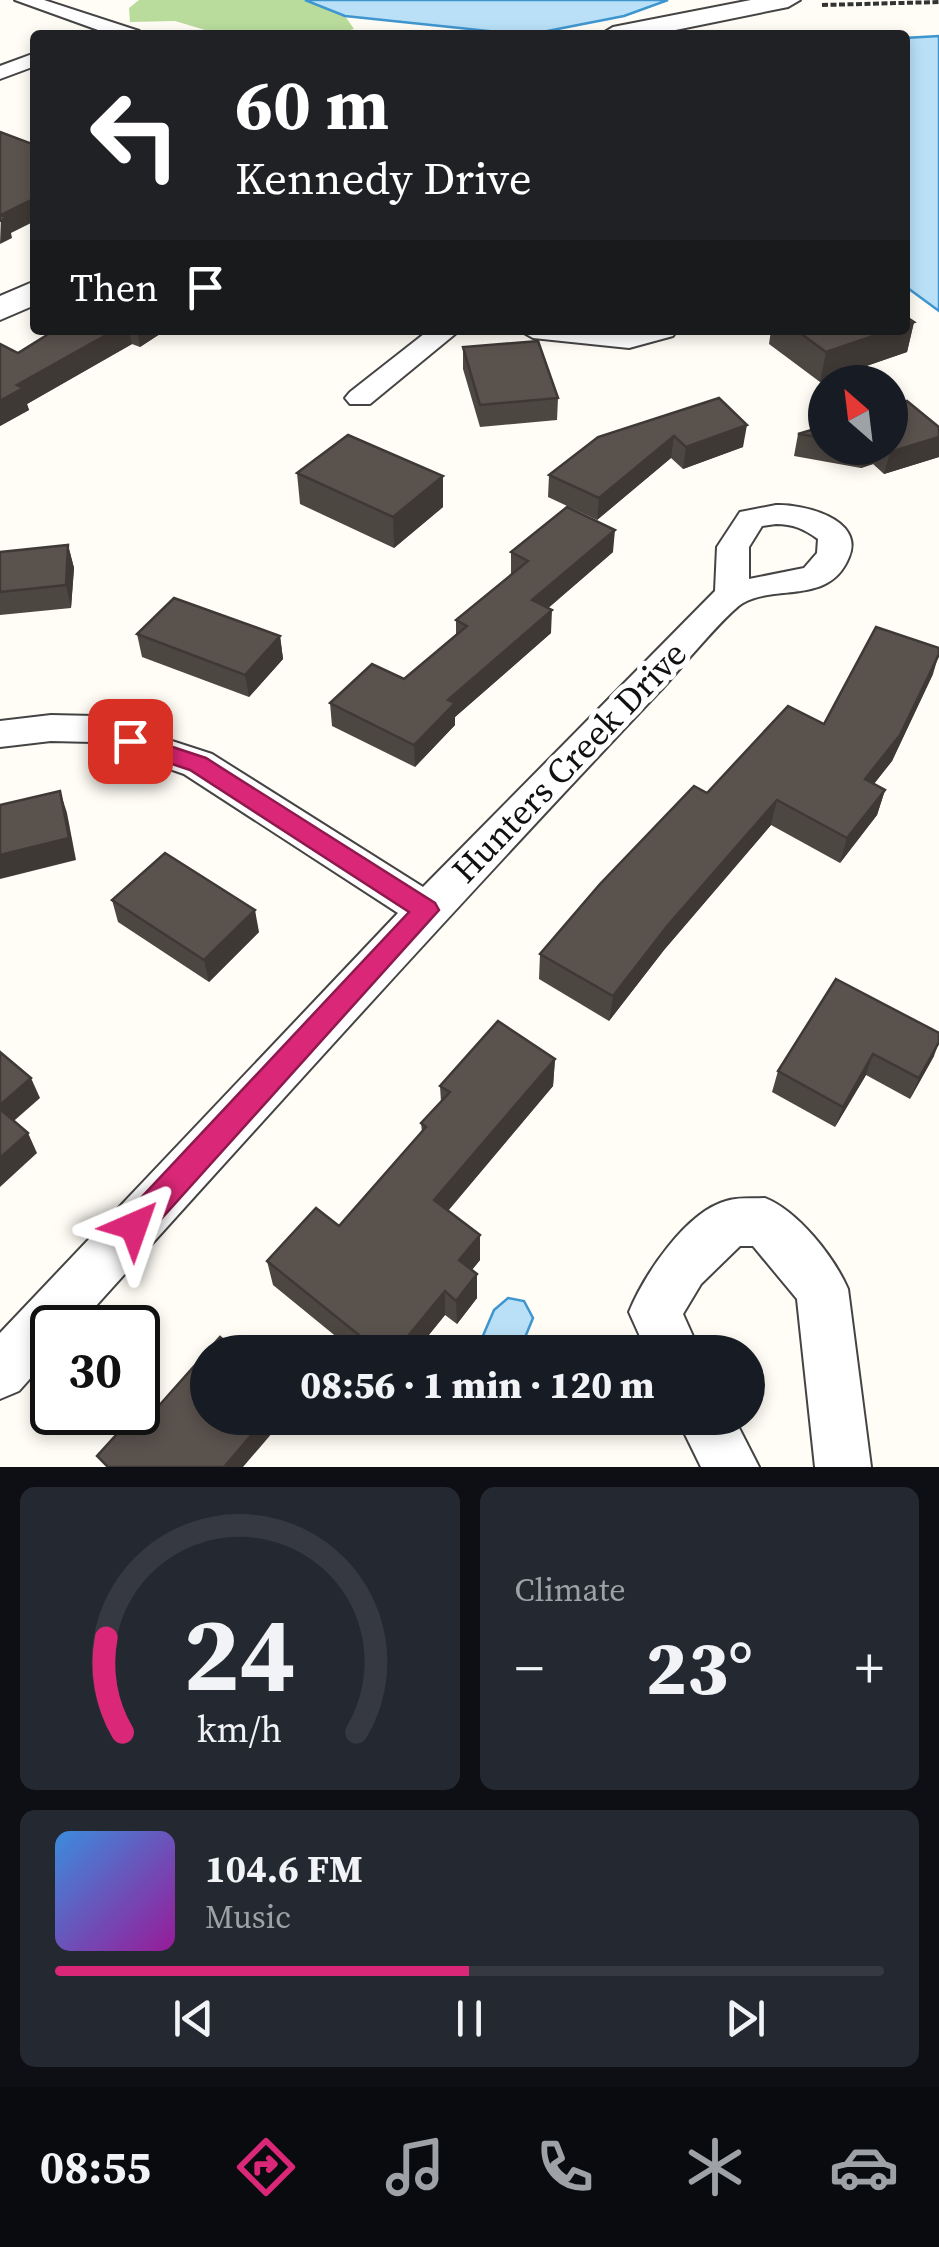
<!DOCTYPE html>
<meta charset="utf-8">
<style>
body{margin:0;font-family:"Source Serif 4",serif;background:#242831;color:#f1f3f6;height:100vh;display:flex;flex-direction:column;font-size:38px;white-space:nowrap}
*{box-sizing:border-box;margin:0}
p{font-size:32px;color:#9ea1a6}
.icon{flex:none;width:55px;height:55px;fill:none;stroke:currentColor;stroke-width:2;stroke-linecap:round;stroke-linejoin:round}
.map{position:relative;height:1467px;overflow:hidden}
.drawer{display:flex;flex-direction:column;gap:20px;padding:20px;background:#0d0f14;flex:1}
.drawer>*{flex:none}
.banner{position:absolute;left:30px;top:30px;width:880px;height:305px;border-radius:10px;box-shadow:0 5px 15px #0003;background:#202124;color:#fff;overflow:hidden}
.needle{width:65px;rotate:332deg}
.buttons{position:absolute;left:808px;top:365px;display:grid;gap:20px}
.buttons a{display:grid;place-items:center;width:100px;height:100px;border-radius:50%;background:#171b24;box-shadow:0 5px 15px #0003;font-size:50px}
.speed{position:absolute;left:30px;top:1305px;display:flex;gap:20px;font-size:50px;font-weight:700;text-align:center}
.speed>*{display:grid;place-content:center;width:130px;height:130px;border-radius:50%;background:#171b24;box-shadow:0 5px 15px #0003;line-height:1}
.speed .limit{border:5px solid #111;border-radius:15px;background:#fff;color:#111}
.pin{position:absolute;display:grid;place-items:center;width:85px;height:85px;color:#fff;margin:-42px;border-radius:20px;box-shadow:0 5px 15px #0006}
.me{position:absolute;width:110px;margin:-55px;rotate:43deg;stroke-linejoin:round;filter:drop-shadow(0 0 8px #0008)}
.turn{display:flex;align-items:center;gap:35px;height:210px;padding:0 40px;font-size:45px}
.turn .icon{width:130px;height:130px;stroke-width:2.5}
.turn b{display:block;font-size:70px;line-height:85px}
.then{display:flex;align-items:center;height:95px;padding:0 40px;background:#0003;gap:20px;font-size:38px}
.big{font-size:75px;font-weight:800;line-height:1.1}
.drawer .widget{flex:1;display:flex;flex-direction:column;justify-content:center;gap:15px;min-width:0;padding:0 35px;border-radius:15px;background:#242831}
.drawer .dial{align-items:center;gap:0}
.dial svg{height:260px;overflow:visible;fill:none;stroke:#363941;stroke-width:7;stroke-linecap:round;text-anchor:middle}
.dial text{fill:#f1f3f6;stroke:none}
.song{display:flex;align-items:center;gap:30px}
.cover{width:120px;height:120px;border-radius:15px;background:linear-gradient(135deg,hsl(210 70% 55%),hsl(300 70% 35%))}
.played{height:10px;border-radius:5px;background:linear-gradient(90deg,#db2777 50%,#363941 50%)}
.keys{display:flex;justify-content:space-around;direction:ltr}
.heat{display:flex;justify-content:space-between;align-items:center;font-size:55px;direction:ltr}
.drawer .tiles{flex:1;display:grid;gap:20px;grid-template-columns:1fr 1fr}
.widget:last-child{grid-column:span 2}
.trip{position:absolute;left:190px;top:1335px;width:575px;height:100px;border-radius:50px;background:#171b24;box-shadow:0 5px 15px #0003;font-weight:800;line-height:100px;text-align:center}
.menu{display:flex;height:160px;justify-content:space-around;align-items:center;background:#090b0e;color:#9ea1a6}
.menu .icon{width:70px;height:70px}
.menu .current{color:#db2777}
.menu b{font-size:45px;color:#f1f3f6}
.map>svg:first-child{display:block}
.forest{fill:#b9dc9c}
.water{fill:#b9e0f7;stroke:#3f96cf;stroke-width:2.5}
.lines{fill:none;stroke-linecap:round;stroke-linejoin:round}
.minor-casing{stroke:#444;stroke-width:4}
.tertiary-casing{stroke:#444;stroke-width:4}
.path{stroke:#333;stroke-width:4;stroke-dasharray:6 2.5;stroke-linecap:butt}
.minor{fill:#fff;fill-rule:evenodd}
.tertiary{fill:#fff;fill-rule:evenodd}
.wall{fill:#4d4742}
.shaded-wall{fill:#3f3936}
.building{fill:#5a524d;stroke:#3f3936;stroke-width:2.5}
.route{fill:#db2777;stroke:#8e194d;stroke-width:2.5}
.labels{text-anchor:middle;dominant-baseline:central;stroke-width:10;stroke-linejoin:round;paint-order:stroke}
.street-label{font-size:35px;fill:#111;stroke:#fff}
</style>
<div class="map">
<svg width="939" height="1467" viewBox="0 0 939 1467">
<rect width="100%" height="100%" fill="#fffdf5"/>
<!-- forest -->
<polygon class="forest" points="139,0 305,0 345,16 354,29 333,35 222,35 175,21 130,22 129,8"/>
<!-- water -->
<g class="water">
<polygon points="305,0 668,0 624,16 527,35 345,16"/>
<polygon points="939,36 939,311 905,286 905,38"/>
<polygon points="508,1298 524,1301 533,1318 519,1352 455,1352 482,1338 494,1310"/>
</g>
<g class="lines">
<defs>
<g id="minor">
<polygon points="15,0 44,0 139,31 142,35 112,35"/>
<polygon points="35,53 35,66 0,79 0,66"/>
<polygon points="429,330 460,330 370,404 350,404 345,398 350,392"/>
<polygon points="519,330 677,330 673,336 629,348 533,338"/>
<path d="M776 505C803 504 865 519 849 557 830 605 777 584 743 603 727 612 677 673 660 691 462 900 269 1114 76 1328H52V1354L19 1391 0 1399V1333L398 913 184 774 93 742 51 741 0 747V721L51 715 95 716 212 754 423 887 715 591 717 547 740 512ZM776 524C793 524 804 529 818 539L817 553 804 568 749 579V547L762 526Z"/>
<path d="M765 1198C798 1211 834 1257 848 1289L871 1467H815L797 1299 753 1246H740L701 1284 683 1314 700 1352H647L629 1312C644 1275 686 1212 726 1201 738 1197 752 1199 765 1198Z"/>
<polygon points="677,1418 734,1418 759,1467 701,1467"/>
</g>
<g id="tertiary">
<polygon points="751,0 800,0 788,7 651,35 600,35 613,27"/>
<polygon points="35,281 35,305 0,320 0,296"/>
</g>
</defs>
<!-- minor casing -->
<use href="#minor" class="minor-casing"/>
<!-- tertiary casing -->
<use href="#tertiary" class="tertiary-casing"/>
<!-- path -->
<polyline class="path" points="822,5 939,2"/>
<!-- minor -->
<use href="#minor" class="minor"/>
<!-- tertiary -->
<use href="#tertiary" class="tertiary"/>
</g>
<!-- wall -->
<g class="wall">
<polygon points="914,322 907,352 820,382 769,344 771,330 905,330"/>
<polygon points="55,330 166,330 140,347 132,344 27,404 29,410 0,426 0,344 18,353"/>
<polygon points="463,347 558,398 557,420 480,427 463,369"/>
<polygon points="719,398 743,447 683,469 671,458 597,520 548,497 549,475"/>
<polygon points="825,426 825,448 890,448 939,427 939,457 884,474 873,464 861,468 794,456 798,434"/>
<polygon points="297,473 443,476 443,507 394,548 300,504"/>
<polygon points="68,545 74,568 71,608 0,615 0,552"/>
<polygon points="511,552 613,552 548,608 551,633 455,717 455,725 415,767 332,726 330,703 404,679 456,635 456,620 511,575"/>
<polygon points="137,634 280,636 283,659 249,697 142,657"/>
<polygon points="933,674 892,761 874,784 885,790 877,815 840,863 771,825 664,950 609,1021 539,979 540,954 707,793 824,724"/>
<polygon points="112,900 259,932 209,982 118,922"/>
<polygon points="836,979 934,1056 910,1099 866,1075 835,1127 772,1092 778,1071"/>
<polygon points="555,1059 553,1086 448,1211 480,1235 480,1260 472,1270 477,1298 457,1324 445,1315 415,1352 355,1352 273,1285 267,1261 339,1226 422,1132 421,1123 441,1102 440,1086"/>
</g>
<!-- shaded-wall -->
<g class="shaded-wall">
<polygon points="35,198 35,221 11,233 12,238 0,244 1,215"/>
<polygon points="914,322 907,352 820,382 826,352 891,330 905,330 905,325"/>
<polygon points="115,330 129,330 132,344 27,404 29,410 0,426 0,401 17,385"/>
<polygon points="137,330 166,330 140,347"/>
<polygon points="747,425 743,447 683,469 686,447"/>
<polygon points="674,436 671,458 597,520 599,498"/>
<polygon points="939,437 939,457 884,474 890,452"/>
<polygon points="866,448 877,448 873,464 861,468"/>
<polygon points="443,476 443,507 394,548 393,517"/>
<polygon points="615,530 613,552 531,623 532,600"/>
<polygon points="68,545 74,568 71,608 66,585"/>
<polygon points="552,610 551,633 455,717 455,725 415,767 414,745 448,700"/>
<polygon points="280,636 283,659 249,697 245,675"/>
<polygon points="939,654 933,674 892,761 857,805 865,779"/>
<polygon points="885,790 877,815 840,863 847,838"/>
<polygon points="60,791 67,813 76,860 0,879 0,855"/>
<polygon points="777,800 771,825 664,950 609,1021 613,996 668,925"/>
<polygon points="255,910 259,932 209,982 204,960"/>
<polygon points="939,1042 934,1056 910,1099 919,1078"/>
<polygon points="873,1054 866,1075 835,1127 843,1107"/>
<polygon points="555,1059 553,1086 435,1226 434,1200"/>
<polygon points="31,1078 40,1098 7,1127 0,1111 0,1105"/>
<polygon points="28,1133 37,1153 0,1187 0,1158"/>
<polygon points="480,1235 480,1260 459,1285 459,1260"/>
<polygon points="477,1274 477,1298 457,1324 456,1301"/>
<polygon points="445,1291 445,1315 415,1352 395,1352"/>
<polygon points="266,1418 285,1418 243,1467 224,1467"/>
</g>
<!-- building -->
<g class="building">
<polygon points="0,132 35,145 35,198 1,215 7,218 0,221"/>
<polygon points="905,316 914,322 905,325"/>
<polygon points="55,330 115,330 17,385 23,388 0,401 0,344 18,353"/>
<polygon points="796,330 891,330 826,352"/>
<polygon points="538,341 558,398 480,405 463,347"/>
<polygon points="719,398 747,425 686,447 674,436 599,498 549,475 598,437"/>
<polygon points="907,401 939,427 939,437 890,452 884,448 890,448 890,406"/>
<polygon points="825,426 825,438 798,434"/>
<polygon points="348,435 443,476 393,517 297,473"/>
<polygon points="567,507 615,530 532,600 552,610 448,700 455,703 414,745 330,703 372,664 404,679 467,626 456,620 528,561 511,552"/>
<polygon points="68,545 66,585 0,592 0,552"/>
<polygon points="174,598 280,636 245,675 137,634"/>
<polygon points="876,627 939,648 939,654 900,735 865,779 885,790 847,838 777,800 668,925 613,996 540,954 600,884 694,786 707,793 788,706 824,724"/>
<polygon points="60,791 69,838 0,855 0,805"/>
<polygon points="165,853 255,910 204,960 112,900"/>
<polygon points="836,979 939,1033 939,1042 919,1078 873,1054 843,1107 778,1071"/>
<polygon points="498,1021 555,1059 434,1200 480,1235 459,1260 477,1274 456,1301 445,1291 395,1352 380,1352 267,1261 316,1208 339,1226 426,1127 421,1123 450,1092 440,1086"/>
<polygon points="0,1052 31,1078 0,1105"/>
<polygon points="0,1109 28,1133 0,1158"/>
<polygon points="220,1337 237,1352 208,1352 208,1418 266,1418 224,1467 108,1467 97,1456 147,1401 156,1409"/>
</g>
<!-- route -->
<polygon class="route" points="130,733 206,758 435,903 439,910 145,1237 134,1241 124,1237 119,1226 124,1216 409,912 190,770 121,747 118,741"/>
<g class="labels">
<!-- street labels -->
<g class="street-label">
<text transform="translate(569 762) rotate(-46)">Hunters Creek Drive</text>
</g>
</g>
</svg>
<div class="buttons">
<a><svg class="needle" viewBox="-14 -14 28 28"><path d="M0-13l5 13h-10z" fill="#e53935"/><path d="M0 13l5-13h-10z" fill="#9ea1a6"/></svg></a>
</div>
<div class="speed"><div class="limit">30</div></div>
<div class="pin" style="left:130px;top:741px;background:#d93025"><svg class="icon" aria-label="arrive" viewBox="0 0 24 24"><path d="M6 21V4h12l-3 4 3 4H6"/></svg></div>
<svg class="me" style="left:134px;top:1226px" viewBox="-20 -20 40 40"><path d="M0-17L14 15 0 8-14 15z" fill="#db2777" stroke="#fff" stroke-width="4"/></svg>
<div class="trip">08:56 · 1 min · 120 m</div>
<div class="banner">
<div class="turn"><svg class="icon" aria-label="left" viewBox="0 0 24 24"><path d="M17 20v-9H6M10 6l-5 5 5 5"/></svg><div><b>60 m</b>Kennedy Drive</div></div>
<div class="then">Then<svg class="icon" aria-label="arrive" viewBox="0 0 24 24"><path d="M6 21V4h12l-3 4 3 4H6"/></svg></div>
</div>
</div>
<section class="drawer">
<div class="tiles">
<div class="widget dial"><svg viewBox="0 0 100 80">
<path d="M14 69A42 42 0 1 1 86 69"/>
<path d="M14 69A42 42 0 0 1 9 40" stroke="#db2777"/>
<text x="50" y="56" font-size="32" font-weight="700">24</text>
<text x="50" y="72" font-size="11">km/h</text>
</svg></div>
<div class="widget"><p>Climate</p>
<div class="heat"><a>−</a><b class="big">23°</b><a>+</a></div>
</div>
<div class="widget">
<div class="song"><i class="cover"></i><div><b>104.6 FM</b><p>Music</p></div></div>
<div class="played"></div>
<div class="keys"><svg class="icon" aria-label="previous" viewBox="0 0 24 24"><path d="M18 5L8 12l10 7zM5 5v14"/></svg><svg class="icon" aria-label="pause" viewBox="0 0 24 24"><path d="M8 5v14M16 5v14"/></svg><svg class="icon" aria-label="next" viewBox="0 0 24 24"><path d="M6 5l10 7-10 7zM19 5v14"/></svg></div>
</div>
</div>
</section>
<nav class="menu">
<b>08:55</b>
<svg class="icon current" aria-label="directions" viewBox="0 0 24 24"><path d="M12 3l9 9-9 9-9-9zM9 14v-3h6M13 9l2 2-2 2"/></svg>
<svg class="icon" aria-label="music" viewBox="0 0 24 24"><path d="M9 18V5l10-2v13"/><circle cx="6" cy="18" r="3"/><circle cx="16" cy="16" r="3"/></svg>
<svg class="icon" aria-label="phone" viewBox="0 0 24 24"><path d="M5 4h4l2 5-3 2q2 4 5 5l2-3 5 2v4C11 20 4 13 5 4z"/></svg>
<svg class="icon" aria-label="climate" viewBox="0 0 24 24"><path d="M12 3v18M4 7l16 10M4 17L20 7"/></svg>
<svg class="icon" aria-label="car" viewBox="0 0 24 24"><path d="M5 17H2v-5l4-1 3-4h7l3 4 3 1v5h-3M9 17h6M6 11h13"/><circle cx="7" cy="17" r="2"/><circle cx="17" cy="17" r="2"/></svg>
</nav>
